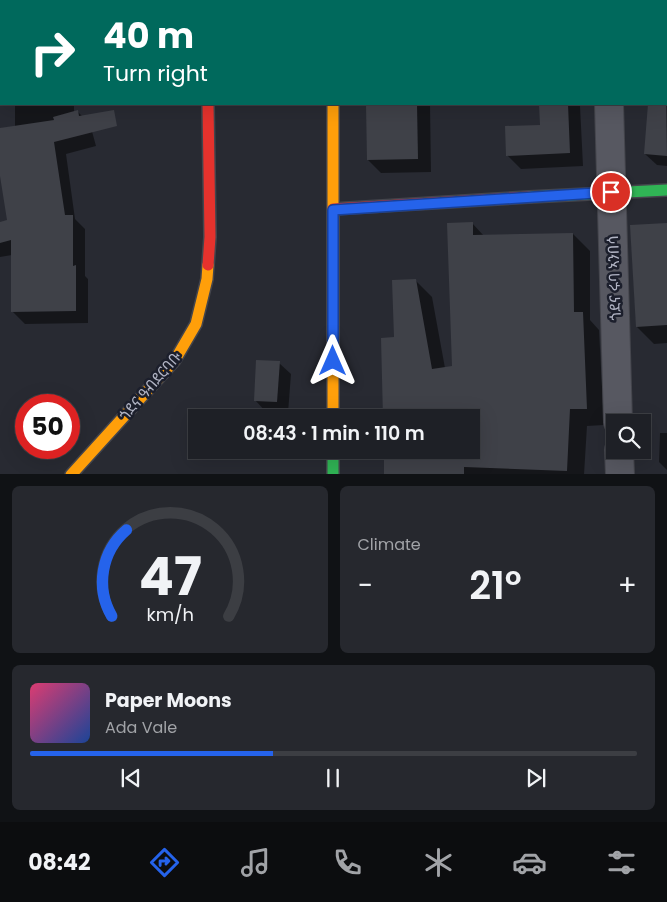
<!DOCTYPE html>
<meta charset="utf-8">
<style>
body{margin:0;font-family:Poppins,"Noto Sans Ethiopic",sans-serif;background:#26282e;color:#f1f3f6;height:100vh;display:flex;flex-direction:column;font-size:19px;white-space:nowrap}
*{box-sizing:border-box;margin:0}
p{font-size:16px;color:#a1a3a7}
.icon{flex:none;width:28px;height:28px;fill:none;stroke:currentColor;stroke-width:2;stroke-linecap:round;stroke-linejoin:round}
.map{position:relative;height:474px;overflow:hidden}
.panel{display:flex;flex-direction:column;gap:12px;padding:12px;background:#101215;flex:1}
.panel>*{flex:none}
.banner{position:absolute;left:0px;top:0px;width:668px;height:105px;box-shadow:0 5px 20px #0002,0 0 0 1px #3c3e43;background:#00695c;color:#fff;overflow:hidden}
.fabs{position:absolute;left:606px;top:414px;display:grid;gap:10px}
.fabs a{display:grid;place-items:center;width:45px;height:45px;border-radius:0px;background:#1e2026;box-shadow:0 5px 20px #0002,0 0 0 1px #3c3e43;font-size:25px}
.speed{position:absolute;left:15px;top:394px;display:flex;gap:10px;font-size:25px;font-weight:700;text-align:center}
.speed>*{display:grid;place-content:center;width:65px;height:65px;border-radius:50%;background:#1e2026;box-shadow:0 5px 20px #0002,0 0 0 1px #3c3e43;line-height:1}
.speed .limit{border:8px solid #d22;background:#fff;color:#111}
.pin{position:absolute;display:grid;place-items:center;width:42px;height:42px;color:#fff;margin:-21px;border:2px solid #fff;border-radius:50%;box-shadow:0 1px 5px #0007}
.me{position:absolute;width:55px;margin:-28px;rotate:0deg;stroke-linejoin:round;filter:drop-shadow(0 0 4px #0008)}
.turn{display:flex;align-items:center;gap:18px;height:105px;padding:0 20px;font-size:22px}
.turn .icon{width:65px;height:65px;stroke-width:2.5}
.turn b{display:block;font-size:35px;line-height:42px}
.big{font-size:38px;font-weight:600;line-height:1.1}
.panel .tile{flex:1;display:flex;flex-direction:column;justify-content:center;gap:8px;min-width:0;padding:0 18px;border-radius:8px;background:#26282e}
.panel .dial{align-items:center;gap:0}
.dial svg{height:130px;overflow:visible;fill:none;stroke:#3c3e43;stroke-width:7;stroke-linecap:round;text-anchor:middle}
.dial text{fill:#f1f3f6;stroke:none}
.song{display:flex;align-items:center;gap:15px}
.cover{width:60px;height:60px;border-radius:8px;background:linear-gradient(135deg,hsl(340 70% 55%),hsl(220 70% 35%))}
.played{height:5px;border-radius:2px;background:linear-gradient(90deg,#2563eb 40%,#3c3e43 40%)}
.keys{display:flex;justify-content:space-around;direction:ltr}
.heat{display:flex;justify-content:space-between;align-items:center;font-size:28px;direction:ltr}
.panel .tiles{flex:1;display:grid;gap:12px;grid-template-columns:1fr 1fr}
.tile:last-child{grid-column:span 2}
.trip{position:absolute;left:188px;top:409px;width:292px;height:50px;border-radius:0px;background:#1e2026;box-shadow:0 5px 20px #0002,0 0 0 1px #3c3e43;font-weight:600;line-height:50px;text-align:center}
.tabs{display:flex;height:80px;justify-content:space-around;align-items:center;background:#0c0d0f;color:#a1a3a7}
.tabs .icon{width:35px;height:35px}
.tabs .selected{color:#2563eb}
.tabs b{font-size:22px;color:#f1f3f6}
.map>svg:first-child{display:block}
.shadow{fill:#0007}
.building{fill:#3f4148}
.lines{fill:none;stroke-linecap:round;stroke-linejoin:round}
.street-casing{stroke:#44454c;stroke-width:30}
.fast-casing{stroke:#44454c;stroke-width:14}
.slow-casing{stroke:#44454c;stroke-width:14}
.jam-casing{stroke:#44454c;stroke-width:14}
.street{stroke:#575861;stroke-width:28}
.fast{stroke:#30b455;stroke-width:11}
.slow{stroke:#ff9f0a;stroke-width:11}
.jam{stroke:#e5322d;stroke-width:11}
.route-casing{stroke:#184099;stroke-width:12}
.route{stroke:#2563eb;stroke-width:9}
.labels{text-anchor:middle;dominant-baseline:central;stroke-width:5;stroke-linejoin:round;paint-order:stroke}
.street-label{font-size:15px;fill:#b1b4c4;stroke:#1c1f2c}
</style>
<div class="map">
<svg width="667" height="475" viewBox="0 0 667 475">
<rect width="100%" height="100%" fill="#282a32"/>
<!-- shadow -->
<g class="shadow">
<rect x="373" y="0" width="79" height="1"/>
<polygon points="498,0 556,0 557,1 498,1"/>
<polygon points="625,0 667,0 667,24 666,1 625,1"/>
<polygon points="666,103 667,103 667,166 657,165 645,154 649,104"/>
<polygon points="15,104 74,104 74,113 78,112 90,124 96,146 66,154 75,219 85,229 85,276 88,279 88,323 25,324 12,311 12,255 0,257 0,223 8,221 0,168 0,130 15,127"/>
<polygon points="367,104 430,104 431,172 381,173 368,160"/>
<polygon points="540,104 579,104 580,106 583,166 521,169 507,155 541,126"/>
<polygon points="472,223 484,236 573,234 590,251 590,320 599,330 604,425 587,426 584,475 386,475 385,450 471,450 471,418 396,339 415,280 432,297 445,368 453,368"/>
<polygon points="667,224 667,343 654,344 637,327"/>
<polygon points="279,363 291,374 288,413 266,412 255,400"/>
<polygon points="660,433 667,433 667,470 659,462"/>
</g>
<!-- building -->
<g class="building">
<polygon points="666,74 667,156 644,154 648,104 666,104"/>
<polygon points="366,104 417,104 418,159 367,160"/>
<polygon points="539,104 568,104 570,153 506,156 505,126 540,125"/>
<polygon points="78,110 79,116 114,110 117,126 54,142 65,215 73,215 73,266 76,265 76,311 11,312 11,240 0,243 0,222 7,220 0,176 0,128 54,120 53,117"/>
<polygon points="473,222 473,235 573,233 574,312 583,312 587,409 570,409 567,471 464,467 464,475 384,475 384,450 471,450 471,418 383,418 381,338 394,337 392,280 416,279 432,369 452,366 447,223"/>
<polygon points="667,223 667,325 636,327 630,225"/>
<polygon points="256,360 280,361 277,402 254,401"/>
</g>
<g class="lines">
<defs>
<g id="street">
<polyline points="206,0 206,1"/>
<polyline points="607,0 607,1"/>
<polyline points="666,25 667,25"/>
<polyline points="609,104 618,422"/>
<polyline points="619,450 620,475"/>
</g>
<g id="fast">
<polyline points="529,197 667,190"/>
<polyline points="333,450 333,475"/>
</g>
<g id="slow">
<polyline points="333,104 333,418"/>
<polyline points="71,475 175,360 196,324 207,279 208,265"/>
</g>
<g id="jam">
<polyline points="333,0 333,1"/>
<polyline points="333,209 529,197"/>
<polyline points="208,265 210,237 208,104"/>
</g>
</defs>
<!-- street casing -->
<use href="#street" class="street-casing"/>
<!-- fast casing -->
<use href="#fast" class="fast-casing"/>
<!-- slow casing -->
<use href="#slow" class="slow-casing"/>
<!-- jam casing -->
<use href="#jam" class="jam-casing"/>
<!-- street -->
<use href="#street" class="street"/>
<!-- fast -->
<use href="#fast" class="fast"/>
<!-- slow -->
<use href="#slow" class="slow"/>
<!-- jam -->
<use href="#jam" class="jam"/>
</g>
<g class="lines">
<defs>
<polyline id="route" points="333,361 333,210 611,192"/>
</defs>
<!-- route casing -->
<use href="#route" class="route-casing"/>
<!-- route -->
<use href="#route" class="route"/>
</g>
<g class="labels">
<!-- street labels -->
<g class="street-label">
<text transform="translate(614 278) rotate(-92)">ጎደና ሩባ ኣንበሳ</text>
<text transform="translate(150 386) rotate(-49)">ጎደና ዓብደርባቡ</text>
</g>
</g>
</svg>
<div class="fabs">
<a><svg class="icon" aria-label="search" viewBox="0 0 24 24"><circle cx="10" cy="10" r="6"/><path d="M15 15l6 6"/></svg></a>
</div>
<div class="speed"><div class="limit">50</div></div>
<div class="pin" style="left:611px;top:192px;background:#d93025"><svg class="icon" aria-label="arrive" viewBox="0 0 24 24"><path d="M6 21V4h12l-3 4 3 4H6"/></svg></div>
<svg class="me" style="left:333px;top:361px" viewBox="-20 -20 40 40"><path d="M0-17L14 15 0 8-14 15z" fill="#2563eb" stroke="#fff" stroke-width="4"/></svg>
<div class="trip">08:43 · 1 min · 110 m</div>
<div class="banner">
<div class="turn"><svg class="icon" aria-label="right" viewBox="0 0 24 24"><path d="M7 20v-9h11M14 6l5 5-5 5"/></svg><div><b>40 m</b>Turn right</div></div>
</div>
</div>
<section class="panel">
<div class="tiles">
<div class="tile dial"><svg viewBox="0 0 100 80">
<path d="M14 69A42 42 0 1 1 86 69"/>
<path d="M14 69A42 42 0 0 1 23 16" stroke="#2563eb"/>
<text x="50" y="56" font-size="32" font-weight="700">47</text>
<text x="50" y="72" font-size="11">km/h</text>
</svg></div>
<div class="tile"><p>Climate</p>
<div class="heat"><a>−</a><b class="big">21°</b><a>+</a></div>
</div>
<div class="tile">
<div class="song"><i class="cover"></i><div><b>Paper Moons</b><p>Ada Vale</p></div></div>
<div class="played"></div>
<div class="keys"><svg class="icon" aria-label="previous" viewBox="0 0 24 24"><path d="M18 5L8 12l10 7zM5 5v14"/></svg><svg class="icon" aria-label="pause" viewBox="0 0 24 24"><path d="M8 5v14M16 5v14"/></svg><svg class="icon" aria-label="next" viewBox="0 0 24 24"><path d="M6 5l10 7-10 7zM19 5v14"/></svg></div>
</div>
</div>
</section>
<nav class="tabs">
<b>08:42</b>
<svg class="icon selected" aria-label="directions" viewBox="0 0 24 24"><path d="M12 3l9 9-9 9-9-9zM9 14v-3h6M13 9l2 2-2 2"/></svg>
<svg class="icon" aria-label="music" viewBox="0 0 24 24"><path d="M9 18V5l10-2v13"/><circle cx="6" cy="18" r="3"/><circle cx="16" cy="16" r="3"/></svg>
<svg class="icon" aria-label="phone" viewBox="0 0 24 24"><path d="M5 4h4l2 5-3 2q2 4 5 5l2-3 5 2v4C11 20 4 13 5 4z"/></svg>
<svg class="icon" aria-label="climate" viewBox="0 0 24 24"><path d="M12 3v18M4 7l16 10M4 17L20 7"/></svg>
<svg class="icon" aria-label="car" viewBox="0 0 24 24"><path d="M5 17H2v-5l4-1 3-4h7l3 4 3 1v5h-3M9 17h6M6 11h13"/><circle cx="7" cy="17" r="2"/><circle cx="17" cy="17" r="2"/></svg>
<svg class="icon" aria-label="filters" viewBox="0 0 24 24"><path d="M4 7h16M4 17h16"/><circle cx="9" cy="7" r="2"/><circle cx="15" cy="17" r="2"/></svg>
</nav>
